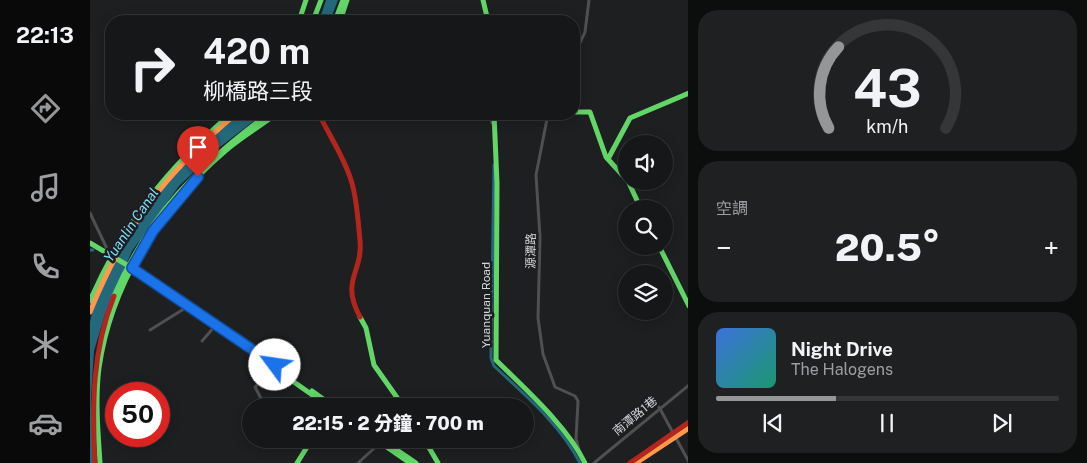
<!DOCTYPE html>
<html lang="zh-TW">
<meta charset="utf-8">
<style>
body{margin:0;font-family:"Public Sans","Noto Sans TC",sans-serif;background:#1f2021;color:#f1f3f6;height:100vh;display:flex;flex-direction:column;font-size:19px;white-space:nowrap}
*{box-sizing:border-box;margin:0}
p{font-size:16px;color:#9e9fa2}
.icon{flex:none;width:28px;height:28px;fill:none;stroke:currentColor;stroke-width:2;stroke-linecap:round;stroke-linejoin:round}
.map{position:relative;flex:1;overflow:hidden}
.details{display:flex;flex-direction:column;gap:10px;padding:10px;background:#0c0d0d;width:399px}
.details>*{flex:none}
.banner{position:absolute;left:15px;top:15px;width:475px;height:105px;border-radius:20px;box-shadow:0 2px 12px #0003,0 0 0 1px #353637;background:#161718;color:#f1f3f6;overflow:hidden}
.tools{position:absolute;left:528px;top:135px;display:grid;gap:10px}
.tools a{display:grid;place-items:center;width:55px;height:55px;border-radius:50%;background:#161718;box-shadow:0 2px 12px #0003,0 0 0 1px #353637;font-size:25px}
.speed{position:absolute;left:15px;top:382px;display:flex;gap:10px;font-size:25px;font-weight:700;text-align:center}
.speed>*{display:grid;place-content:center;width:65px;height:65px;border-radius:50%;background:#161718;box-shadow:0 2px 12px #0003,0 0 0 1px #353637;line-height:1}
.speed .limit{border:8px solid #d22;background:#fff;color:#111}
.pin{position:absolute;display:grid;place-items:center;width:42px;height:42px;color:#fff;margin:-51px -21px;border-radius:50% 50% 50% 0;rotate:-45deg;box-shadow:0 0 5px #0007}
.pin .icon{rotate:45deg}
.me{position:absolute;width:55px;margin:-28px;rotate:301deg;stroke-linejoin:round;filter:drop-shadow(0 0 4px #0008)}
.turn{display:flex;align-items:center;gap:18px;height:105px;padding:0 15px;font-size:22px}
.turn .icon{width:65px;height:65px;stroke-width:2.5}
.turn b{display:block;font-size:35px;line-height:42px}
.big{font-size:38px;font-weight:800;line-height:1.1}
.details .widget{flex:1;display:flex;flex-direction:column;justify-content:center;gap:8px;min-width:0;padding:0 18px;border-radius:20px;background:#1f2021}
.details .dial{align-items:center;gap:0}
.dial svg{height:130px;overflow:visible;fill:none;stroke:#353637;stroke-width:7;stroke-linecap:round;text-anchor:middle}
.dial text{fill:#f1f3f6;stroke:none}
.song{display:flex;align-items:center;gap:15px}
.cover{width:60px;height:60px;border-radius:8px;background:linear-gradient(135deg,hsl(220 70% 55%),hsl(160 70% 35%))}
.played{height:5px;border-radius:2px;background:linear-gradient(90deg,#959698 35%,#353637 35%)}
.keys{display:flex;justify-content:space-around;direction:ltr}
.heat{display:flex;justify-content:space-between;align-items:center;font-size:28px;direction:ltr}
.trip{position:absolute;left:152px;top:398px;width:292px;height:50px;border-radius:25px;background:#161718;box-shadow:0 2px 12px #0003,0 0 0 1px #353637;font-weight:800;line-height:50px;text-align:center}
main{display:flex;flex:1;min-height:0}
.tabs{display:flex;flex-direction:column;width:90px;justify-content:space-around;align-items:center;background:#09090a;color:#9e9fa2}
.tabs .icon{width:35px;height:35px}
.tabs .current{color:#959698}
.tabs b{font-size:22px;color:#f1f3f6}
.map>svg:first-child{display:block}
.water{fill:#24687b}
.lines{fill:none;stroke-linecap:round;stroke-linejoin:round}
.canal{stroke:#24687b;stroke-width:3}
.street{stroke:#505051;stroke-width:3}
.fast{stroke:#63d668;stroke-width:5}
.slow{stroke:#ff974d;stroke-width:5}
.jam{stroke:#b3261e;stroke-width:5}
.route-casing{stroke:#114b97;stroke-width:12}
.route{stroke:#1a73e8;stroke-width:9}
.labels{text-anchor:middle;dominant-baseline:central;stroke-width:5;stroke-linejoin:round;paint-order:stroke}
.street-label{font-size:12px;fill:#d5d6d8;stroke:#1d1e21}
.water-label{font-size:14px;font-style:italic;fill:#7cdffd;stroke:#1d1e21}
</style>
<main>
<nav class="tabs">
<b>22:13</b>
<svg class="icon current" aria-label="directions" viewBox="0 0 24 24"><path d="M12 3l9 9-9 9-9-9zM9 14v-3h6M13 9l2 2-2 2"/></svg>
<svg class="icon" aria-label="music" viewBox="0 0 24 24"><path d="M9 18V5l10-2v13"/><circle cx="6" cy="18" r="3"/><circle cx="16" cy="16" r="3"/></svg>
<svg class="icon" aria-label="phone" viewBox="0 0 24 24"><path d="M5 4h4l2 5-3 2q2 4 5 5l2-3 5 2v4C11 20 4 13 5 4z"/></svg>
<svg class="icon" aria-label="climate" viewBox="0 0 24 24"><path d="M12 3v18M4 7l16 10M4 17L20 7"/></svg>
<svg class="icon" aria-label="car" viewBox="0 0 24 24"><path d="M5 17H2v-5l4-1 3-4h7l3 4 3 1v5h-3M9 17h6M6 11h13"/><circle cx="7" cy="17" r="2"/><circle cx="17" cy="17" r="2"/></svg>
</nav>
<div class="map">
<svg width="599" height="463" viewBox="0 0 599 463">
<rect width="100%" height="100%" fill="#1e1f20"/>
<!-- water -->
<g class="water">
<polygon points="236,0 248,0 240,21 229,21"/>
<path d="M151 114H173L130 147 89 186 42 251 15 314 4 351 1 397 4 463H0C0 430 0 397 0 364 0 351 0 335 0 322 17 241 85 163 151 114Z"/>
</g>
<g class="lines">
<!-- canal -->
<g class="canal">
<polyline points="402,114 402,123"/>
<path d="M404 165 401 358 404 366C435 395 470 424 490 463"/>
<polyline points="0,250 3,250"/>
</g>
<!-- street -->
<g class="street">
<polyline points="484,56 495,32 499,0"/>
<polyline points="458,114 446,175 450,237 448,318 453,354 465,387 485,396 488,401 486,439 489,450"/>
<polyline points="0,213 19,253"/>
<polyline points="60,330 97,307"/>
<polyline points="112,341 125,326"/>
<polyline points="175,406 165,387 185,368"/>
<polyline points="569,407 599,462"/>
<polyline points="268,463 291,442"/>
<polyline points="504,463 599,385"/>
</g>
<!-- fast -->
<g class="fast">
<polyline points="393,0 398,21"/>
<polyline points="209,21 216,0"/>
<polyline points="223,21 231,0"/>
<polyline points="245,21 253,0"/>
<polyline points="250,21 257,0"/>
<polyline points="484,112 500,112 516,157 536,179"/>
<path d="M404 114 407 183 406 360C435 389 477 426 495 463"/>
<polyline points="518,159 540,118 599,93"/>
<polyline points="538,181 551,209"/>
<polyline points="0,243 42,268 238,406"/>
<polyline points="569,246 599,306"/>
<path d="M24 296C60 213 107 167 178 114"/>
<path d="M0 301C34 223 76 169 141 114"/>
<polyline points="270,317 276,328 284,365 313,406"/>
<polyline points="222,391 243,406"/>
<polyline points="285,439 320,463"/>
<polyline points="291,439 326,463"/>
<polyline points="334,439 348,463"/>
<path d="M10 463C8 432 5 399 9 368 21 284 70 207 134 152 150 138 169 127 186 114"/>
<polyline points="207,463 222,439"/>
</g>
<!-- slow -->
<g class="slow">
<path d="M0 312C35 226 75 173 146 114"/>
<polyline points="546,463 599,428"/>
</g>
<!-- jam -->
<g class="jam">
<path d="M229 114C239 135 254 157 261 180 267 198 268 221 270 240 273 274 250 279 270 317"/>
<path d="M5 463C2 405 2 351 24 296"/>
<polyline points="540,463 599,422"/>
</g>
</g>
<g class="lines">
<defs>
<polyline id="route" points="108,177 63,231 42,268 185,365"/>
</defs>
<!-- route casing -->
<use href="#route" class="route-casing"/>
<!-- route -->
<use href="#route" class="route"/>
</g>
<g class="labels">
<!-- street labels -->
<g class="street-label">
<text transform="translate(441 251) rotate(-89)">源潭路</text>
<text transform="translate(396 305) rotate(-90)">Yuanquan Road</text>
<text transform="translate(545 416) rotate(-40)">南潭路1巷</text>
</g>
<!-- water labels -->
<g class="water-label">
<text transform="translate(41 225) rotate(-56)">Yuanlin Canal</text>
</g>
</g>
</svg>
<div class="tools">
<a><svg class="icon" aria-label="sound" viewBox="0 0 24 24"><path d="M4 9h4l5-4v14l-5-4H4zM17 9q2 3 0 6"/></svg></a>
<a><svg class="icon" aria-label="search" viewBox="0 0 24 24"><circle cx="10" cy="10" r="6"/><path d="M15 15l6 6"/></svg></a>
<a><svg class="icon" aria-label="layers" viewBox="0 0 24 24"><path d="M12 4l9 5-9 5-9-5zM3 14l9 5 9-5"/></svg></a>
</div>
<div class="speed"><div class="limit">50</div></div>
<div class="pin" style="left:108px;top:177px;background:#d93025"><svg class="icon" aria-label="arrive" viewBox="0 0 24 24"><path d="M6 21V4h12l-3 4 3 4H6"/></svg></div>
<svg class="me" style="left:185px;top:365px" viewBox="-20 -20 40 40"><circle r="19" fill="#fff"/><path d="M0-13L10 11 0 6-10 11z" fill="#1a73e8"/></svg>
<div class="trip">22:15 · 2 分鐘 · 700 m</div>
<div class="banner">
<div class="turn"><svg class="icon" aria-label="right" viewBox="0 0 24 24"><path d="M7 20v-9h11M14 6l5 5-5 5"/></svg><div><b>420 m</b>柳橋路三段</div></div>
</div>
</div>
<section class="details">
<div class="widget dial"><svg viewBox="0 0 100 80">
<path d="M14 69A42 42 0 1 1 86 69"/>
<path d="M14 69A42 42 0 0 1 20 19" stroke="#959698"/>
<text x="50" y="56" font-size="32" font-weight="700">43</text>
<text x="50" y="72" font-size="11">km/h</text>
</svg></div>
<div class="widget"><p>空調</p>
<div class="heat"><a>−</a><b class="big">20.5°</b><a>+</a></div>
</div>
<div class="widget">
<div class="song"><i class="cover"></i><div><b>Night Drive</b><p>The Halogens</p></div></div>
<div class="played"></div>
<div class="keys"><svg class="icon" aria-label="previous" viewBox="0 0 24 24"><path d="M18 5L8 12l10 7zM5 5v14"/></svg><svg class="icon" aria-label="pause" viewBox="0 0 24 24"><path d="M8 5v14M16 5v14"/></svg><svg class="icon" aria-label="next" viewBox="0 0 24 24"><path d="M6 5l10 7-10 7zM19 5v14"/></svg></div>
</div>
</section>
</main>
